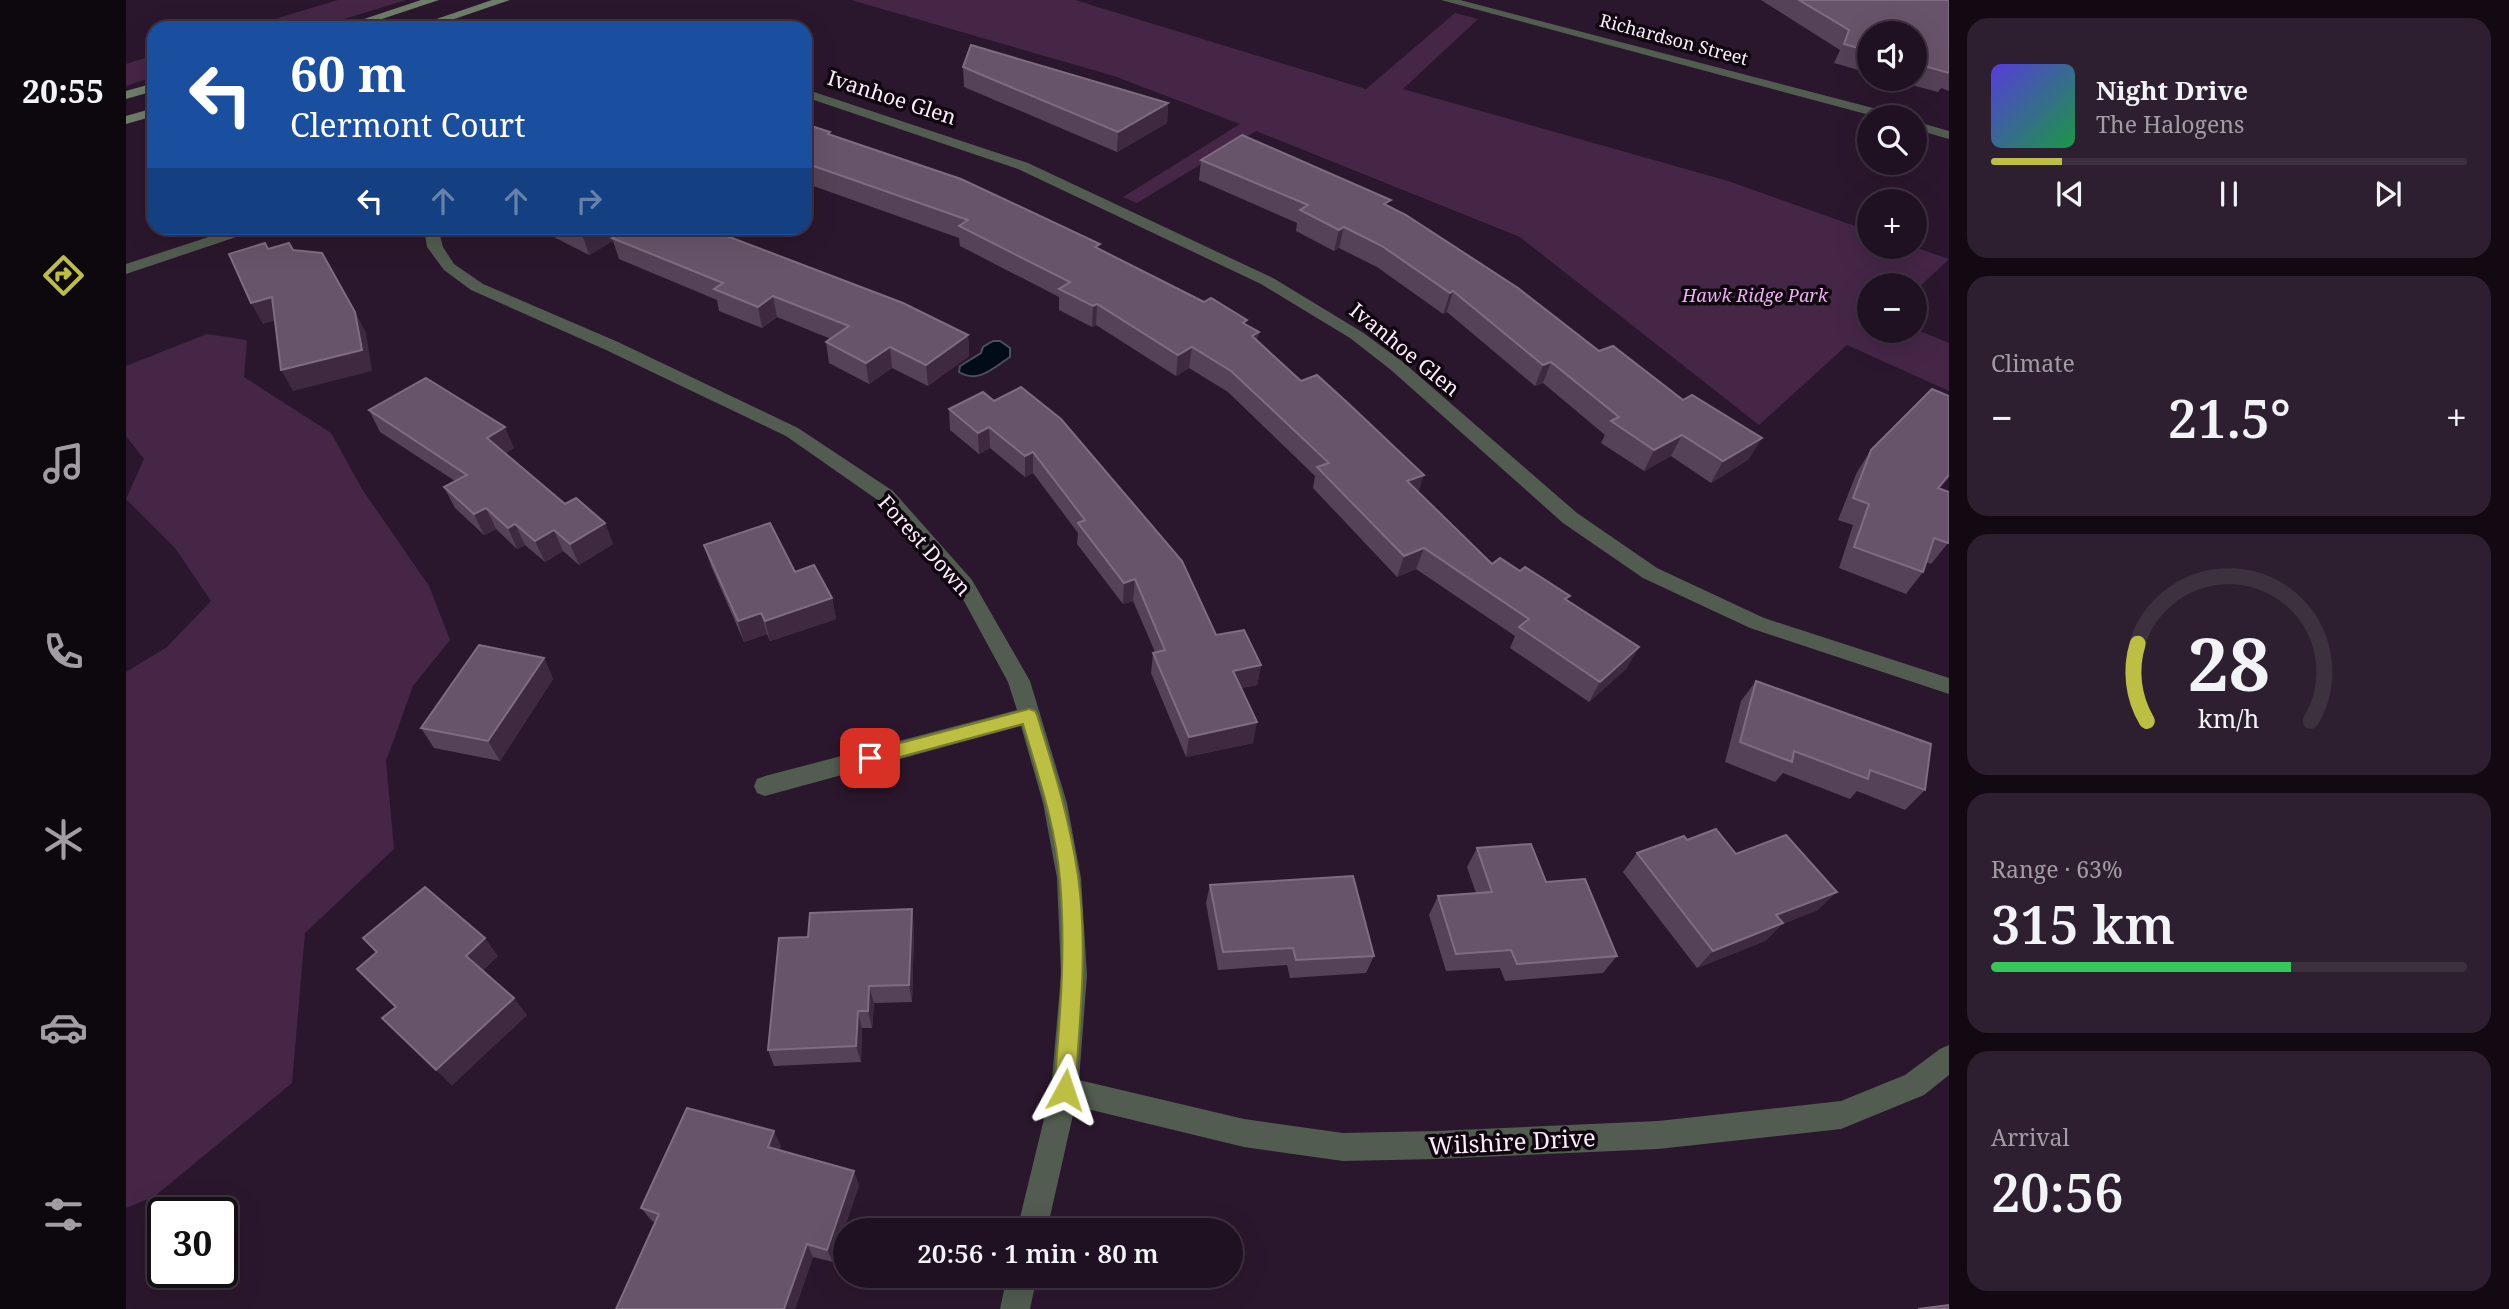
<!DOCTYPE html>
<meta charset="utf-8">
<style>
body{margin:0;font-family:"Noto Serif",serif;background:#2d1f2f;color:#f1f3f6;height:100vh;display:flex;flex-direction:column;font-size:26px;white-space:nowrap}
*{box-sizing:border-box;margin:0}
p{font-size:23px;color:#a29da5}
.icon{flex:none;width:38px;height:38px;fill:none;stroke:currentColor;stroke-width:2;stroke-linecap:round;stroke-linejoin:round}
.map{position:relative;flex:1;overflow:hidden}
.sheet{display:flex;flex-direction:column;gap:18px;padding:18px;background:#120913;width:560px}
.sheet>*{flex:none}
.top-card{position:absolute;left:21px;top:21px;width:665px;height:214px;border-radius:21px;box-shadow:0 7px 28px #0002,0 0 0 2px #3d3140;background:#1a4fa0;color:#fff;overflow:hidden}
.tools{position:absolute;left:1731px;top:21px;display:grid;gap:14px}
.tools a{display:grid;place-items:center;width:70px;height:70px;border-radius:50%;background:#201122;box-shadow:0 7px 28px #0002,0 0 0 2px #3d3140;font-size:35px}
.speed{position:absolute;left:21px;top:1197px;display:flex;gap:14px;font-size:35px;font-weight:700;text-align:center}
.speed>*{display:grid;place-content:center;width:91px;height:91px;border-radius:50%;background:#201122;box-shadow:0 7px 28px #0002,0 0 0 2px #3d3140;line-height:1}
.speed .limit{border:4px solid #111;border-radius:10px;background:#fff;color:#111}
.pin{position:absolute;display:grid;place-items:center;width:60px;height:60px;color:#fff;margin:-30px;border-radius:14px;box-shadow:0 4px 10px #0006}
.me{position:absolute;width:77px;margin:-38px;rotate:5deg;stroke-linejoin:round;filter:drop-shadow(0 0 5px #0008)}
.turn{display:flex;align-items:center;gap:24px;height:147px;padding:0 28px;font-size:32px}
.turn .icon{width:91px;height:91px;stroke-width:2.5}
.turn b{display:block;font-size:49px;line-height:60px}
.lanes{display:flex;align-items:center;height:66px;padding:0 28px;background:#0003;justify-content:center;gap:35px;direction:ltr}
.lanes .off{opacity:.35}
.big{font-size:52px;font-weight:600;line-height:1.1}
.sheet .widget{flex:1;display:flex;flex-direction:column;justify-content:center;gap:10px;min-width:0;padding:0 24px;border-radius:21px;background:#2d1f2f}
.sheet .dial{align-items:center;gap:0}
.dial svg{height:182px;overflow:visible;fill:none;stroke:#3d3140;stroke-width:7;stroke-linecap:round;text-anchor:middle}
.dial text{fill:#f1f3f6;stroke:none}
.song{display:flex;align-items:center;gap:21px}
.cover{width:84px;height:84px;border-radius:10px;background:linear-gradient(135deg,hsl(250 70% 55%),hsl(140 70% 35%))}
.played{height:7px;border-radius:4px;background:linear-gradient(90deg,#bdbf43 15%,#3d3140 15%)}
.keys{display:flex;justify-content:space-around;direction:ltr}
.heat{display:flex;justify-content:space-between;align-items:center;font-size:38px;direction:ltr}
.charge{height:10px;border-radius:5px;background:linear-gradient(90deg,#34c759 63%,#3d3140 0)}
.trip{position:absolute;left:707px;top:1218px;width:410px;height:70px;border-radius:35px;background:#201122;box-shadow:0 7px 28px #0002,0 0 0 2px #3d3140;font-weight:600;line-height:70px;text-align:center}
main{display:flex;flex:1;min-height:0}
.tabs{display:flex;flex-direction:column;width:126px;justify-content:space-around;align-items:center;background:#0d070e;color:#a29da5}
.tabs .icon{width:49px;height:49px}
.tabs .selected{color:#bdbf43}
.tabs b{font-size:32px;color:#f1f3f6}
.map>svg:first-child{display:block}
.green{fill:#452647}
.water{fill:#000c17;stroke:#4b4f5b;stroke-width:2}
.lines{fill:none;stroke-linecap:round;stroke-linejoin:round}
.street{fill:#525c50;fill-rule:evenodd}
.secondary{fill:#6f7e6b;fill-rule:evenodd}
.wall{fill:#564258}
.shaded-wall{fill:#3e2940}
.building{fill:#68546a;stroke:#7f6c80;stroke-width:2}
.route{fill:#bdbf43;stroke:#7b7c2c;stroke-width:2}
.labels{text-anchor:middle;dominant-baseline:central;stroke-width:7;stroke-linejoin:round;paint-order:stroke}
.far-street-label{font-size:18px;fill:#faecfb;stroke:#0f060f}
.far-park-label{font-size:18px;font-style:italic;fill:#efaff4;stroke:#0f060f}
.street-label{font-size:21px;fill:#faecfb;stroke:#0f060f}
.near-street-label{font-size:24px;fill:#faecfb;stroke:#0f060f}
</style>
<main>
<nav class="tabs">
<b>20:55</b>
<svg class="icon selected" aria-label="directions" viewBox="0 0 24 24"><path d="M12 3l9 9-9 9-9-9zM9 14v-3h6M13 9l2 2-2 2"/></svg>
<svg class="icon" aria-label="music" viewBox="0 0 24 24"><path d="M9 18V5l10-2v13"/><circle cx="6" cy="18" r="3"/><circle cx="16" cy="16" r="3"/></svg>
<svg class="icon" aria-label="phone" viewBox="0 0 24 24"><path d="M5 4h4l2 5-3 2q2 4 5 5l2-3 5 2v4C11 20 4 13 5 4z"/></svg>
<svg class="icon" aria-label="climate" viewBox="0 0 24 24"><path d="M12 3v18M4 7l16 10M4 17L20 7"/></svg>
<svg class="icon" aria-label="car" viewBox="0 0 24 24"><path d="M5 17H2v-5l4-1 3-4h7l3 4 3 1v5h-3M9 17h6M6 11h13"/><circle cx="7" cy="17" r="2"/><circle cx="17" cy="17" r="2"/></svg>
<svg class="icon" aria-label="filters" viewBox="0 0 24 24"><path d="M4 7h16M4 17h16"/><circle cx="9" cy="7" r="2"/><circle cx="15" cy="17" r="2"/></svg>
</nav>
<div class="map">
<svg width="1823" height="1309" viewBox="0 0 1823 1309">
<rect width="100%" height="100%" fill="#2b172d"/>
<!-- green -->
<g class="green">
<polygon points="212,0 280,0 189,28 119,28"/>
<polygon points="725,0 949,0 1240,89 1329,13 1352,19 1277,89 1602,181 1743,231 1743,247 1788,247 1823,259 1789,291 1788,285 1743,285 1743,331 1789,329 1823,343 1823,391 1721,345 1633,425 1394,237 1130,131 1011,203 997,197 1114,124 988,76"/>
<polygon points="28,55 28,77 0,86 0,64"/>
<polygon points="81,334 121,340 118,377 205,433 236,489 303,586 324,640 287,686 260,761 268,849 179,933 166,1083 29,1196 0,1208 0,672 41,647 85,601 49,548 0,499 18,459 0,436 0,366"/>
</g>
<!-- water -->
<path class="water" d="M867 341H874L884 348V357C867 368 852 384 833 372L834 366 855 353 857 347Z"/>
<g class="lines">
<!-- street -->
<g class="street">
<polygon points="1315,0 1334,0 1770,114 1772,117 1751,117"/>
<polygon points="679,89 902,163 1147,278 1236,332 1277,362 1451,513 1531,568 1638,618 1823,678 1823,694 1624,628 1517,578 1437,523 1265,370 1224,338 1135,284 892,169 679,97"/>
<polygon points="1788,121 1823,131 1823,139 1788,129"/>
<polygon points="110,228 130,228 128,231 0,274 0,264"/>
<polygon points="298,228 312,228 317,247 328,264 357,284 492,342 672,428 767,491 846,580 904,681 941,803 955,878 961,975 953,1080 1118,1119 1217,1133 1310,1131 1532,1121 1715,1101 1779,1075 1814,1049 1823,1045 1823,1075 1798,1095 1715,1129 1532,1149 1310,1159 1217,1161 1118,1147 949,1106 921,1230 891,1230 925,1090 935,975 931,878 917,803 895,726 639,796 631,793 628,786 631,779 639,776 891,710 882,682 832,590 753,501 660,436 480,350 345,290 318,270 301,247"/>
<polygon points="881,1276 911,1276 904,1309 874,1309"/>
</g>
<!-- secondary -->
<g class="secondary">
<polygon points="295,0 313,0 229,28 211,28"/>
<polygon points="366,0 384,0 302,28 284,28"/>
<polygon points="28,83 28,91 0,99 0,91"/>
<polygon points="28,108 28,116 0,124 0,116"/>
</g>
</g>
<!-- wall -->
<g class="wall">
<polygon points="1635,0 1823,0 1823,91 1815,88 1812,92 1763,79 1788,79 1788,33 1743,33 1743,73 1708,63 1714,50"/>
<polygon points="837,67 1042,103 1041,123 991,152 838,87"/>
<polygon points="679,124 973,249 1133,332 1131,340 1293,492 1366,564 1441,601 1501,668 1463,702 1384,648 1389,636 1290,569 1271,577 1187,488 1189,476 1102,392 1063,368 1050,376 970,325 966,327 933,310 933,297 834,246 833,238 679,183"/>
<polygon points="1075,160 1263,207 1473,351 1623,459 1585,483 1545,456 1518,471 1475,443 1479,435 1417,383 1409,386 1321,312 1317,314 1251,267 1213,248 1208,251 1170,231 1171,223 1073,180"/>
<polygon points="410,228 501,228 502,229 568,236 842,335 843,356 802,386 766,368 743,384 703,363 700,342 705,339 651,317 636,328 593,311 591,300 493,259 487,241 463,255"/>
<polygon points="857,392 1090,635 1135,665 1131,685 1115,688 1127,743 1060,757 1025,673 1027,653 1029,652 1007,601 997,604 951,544 952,533 907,473 899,477 864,448 853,454 824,430 823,409"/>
<polygon points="243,410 388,448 380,453 439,504 479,523 487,544 453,565 437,551 419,562 399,545 391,549 370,529 358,535 329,508 318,487 329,481 254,432"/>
<polygon points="1745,450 1814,488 1822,543 1805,564 1800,562 1797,572 1780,594 1713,568 1727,525 1712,520 1731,472"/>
<polygon points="578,545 669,572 706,598 710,619 644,641 641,634 618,642 585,566"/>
<polygon points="418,658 427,679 374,761 308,748 295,728"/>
<polygon points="1630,681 1799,790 1779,810 1731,791 1724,799 1657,773 1649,782 1599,762 1615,701"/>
<polygon points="1561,840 1610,854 1692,910 1656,924 1639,941 1571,968 1497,872 1511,853"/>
<polygon points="1351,848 1491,956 1477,973 1379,981 1374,968 1320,971 1303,915 1312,896 1350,893 1341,867"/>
<polygon points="1084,885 1248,956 1240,973 1164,978 1161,965 1092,970 1080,903"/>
<polygon points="788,928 786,1002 748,1003 746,1028 736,1028 735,1062 648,1066 642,1050 682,937"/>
<polygon points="237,938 372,956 356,971 401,1015 326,1085 256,1018 269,1007 231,969 250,953"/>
<polygon points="655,1146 653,1151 733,1185 707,1262 687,1257 669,1309 490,1309 529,1222 526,1221 515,1208"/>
</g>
<!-- shaded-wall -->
<g class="shaded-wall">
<polygon points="1042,103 1041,123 991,152 992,132"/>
<polygon points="1218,227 1213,248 1208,251 1213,230"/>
<polygon points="467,228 501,228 503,232 486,238 487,241 463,255 456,234"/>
<polygon points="1327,291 1321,312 1317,314 1324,293"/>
<polygon points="647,296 651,317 636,328 632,307"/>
<polygon points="146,297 158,318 137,324 125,303"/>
<polygon points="971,304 970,325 966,327 967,306"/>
<polygon points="229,312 240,333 246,371 167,391 155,370"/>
<polygon points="1133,332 1129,353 1126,336"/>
<polygon points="842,335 843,356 802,386 800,365"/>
<polygon points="764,347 766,368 743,384 740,363"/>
<polygon points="1066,347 1063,368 1050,376 1052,355"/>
<polygon points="1425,362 1417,383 1409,386 1417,365"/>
<polygon points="379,427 388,448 371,459 361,438"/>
<polygon points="863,427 864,448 853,454 852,433"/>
<polygon points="1556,435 1545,456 1518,471 1528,450"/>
<polygon points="1636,438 1623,459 1585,483 1597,461"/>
<polygon points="907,452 907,473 899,477 899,456"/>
<polygon points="1298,475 1291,497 1281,481"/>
<polygon points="1823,475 1823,478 1796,509 1812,488"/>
<polygon points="360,508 370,529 358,535 348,514"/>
<polygon points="479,523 487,544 453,565 444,544"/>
<polygon points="389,524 399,545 391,549 382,528"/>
<polygon points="428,530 437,551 419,562 409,541"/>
<polygon points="1298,548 1290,569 1271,577 1278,556"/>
<polygon points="1009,579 1007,601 997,604 998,583"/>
<polygon points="706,598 710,619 644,641 639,621"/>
<polygon points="635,613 641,634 618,642 612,621"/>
<polygon points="1513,647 1501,668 1463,702 1474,682"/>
<polygon points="418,658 427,679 374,761 362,741"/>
<polygon points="1135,665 1131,685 1103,691 1107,671"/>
<polygon points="1131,722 1127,743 1060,757 1063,737"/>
<polygon points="1711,892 1692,910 1656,924 1639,941 1571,968 1587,951 1650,915"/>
<polygon points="786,909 788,928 786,1002 783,985"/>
<polygon points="359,938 372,956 353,973 340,956"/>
<polygon points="743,986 748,1003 746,1028 742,1011"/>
<polygon points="388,998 401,1015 326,1085 310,1070"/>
<polygon points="732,1011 736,1028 735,1062 730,1046"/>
<polygon points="648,1131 655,1146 649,1162 642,1147"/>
<polygon points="728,1171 733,1185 707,1262 701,1250"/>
<polygon points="681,1244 687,1257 669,1309 658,1309"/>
</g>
<!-- building -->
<g class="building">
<polygon points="1673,0 1823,0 1823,73 1788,63 1788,33 1743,33 1743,51 1718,44 1723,30"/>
<polygon points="845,45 1042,103 992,132 837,67"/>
<polygon points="679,124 704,132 702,134 835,179 974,244 969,247 1078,302 1085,298 1121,320 1117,323 1133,332 1126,336 1175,381 1191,375 1224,405 1298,475 1281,481 1366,564 1374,558 1394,571 1399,567 1444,596 1439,599 1513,647 1474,682 1393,627 1403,619 1298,548 1278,556 1191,467 1203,463 1105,371 1066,347 1052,355 971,304 967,306 933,289 944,282 833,226 842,220 679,163"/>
<polygon points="1116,135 1265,200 1258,204 1280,215 1392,288 1473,351 1487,346 1557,400 1566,395 1636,438 1597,461 1556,435 1528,450 1485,421 1493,417 1425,362 1417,365 1327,291 1324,293 1256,246 1218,227 1213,230 1174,210 1182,205 1075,160"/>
<polygon points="444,228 467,228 456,234"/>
<polygon points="504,228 547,228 568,236 580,228 777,303 842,335 800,365 764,347 740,363 700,342 723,326 647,296 632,307 588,289 597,283 486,238"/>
<polygon points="139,243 142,249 163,243 167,250 196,253 229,312 236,350 155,370 146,297 125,303 103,254"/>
<polygon points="300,378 379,427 361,438 439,504 450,498 479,523 444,544 428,530 409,541 389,524 382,528 360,508 348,514 318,487 341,475 243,410"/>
<polygon points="895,387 935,419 1056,561 1090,635 1118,630 1135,665 1107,671 1131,722 1063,737 1027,653 1039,650 1009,579 998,583 952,523 959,520 907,452 899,456 863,427 852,433 823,409 857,392 868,401"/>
<polygon points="1806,389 1823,396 1823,475 1812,488 1823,492 1823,538 1822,543 1808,538 1797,572 1728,547 1743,504 1727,498 1745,450"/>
<polygon points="644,523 669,572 688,565 706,598 639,621 635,613 612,621 578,545"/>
<polygon points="353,645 418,658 362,741 295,728"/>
<polygon points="1630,681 1805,744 1799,790 1744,770 1742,779 1668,751 1666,762 1614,742"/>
<polygon points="1590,829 1610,854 1660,835 1711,892 1650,915 1657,923 1587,951 1511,853 1558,836 1561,840"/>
<polygon points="1405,844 1420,882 1459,879 1491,956 1391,964 1385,950 1330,954 1312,896 1366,892 1351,848"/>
<polygon points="1227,876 1248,956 1170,960 1167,948 1097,952 1084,885"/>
<polygon points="299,887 359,938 340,956 388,998 310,1070 256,1018 270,1007 231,969 251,952 237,938"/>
<polygon points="786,909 783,985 743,986 742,1011 732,1011 730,1046 642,1050 653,938 682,937 684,913"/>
<polygon points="561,1108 648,1131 642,1147 728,1171 701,1250 681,1244 658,1309 490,1309 533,1214 515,1208"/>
<polygon points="1823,1305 1823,1309 1792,1309"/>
</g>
<!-- route -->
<path class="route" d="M903 709 909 711 911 715C928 769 944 821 952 876 962 947 954 1019 949 1090L946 1097 939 1100 931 1097 928 1090C934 1020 940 951 934 880 930 827 912 775 897 724L744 765 738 763 736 758 738 753 744 751Z"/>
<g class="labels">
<!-- far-street labels -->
<g class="far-street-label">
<text transform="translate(1548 39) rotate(15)">Richardson Street</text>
</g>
<!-- far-park labels -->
<g class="far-park-label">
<text x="1629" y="295">Hawk Ridge Park</text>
</g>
<!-- street labels -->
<g class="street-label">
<text transform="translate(766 97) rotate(18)">Ivanhoe Glen</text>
<text transform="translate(1279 349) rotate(39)">Ivanhoe Glen</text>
<text transform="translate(799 545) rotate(48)">Forest Down</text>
</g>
<!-- near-street labels -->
<g class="near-street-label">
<text transform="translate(1386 1141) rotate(-3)">Wilshire Drive</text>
</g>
</g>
</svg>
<div class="tools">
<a><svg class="icon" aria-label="sound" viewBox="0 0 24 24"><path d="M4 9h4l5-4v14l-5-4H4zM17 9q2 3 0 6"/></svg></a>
<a><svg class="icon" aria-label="search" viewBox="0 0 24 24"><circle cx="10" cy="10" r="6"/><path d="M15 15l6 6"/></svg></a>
<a>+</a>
<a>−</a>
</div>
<div class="speed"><div class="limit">30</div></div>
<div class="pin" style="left:744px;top:758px;background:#d93025"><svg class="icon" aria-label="arrive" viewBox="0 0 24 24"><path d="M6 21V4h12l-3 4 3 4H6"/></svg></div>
<svg class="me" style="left:939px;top:1090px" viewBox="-20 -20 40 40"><path d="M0-17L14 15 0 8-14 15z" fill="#bdbf43" stroke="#fff" stroke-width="4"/></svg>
<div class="trip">20:56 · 1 min · 80 m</div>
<div class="top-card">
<div class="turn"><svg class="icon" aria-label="left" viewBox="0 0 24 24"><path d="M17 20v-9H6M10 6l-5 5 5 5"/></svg><div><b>60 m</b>Clermont Court</div></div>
<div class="lanes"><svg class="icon" aria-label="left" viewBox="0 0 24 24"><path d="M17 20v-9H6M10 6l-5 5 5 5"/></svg><svg class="icon off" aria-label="ahead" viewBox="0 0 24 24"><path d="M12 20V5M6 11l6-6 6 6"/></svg><svg class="icon off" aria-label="ahead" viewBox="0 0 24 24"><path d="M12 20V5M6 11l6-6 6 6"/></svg><svg class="icon off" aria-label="right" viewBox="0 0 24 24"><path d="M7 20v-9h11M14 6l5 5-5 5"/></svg></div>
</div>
</div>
<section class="sheet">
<div class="widget">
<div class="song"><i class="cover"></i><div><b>Night Drive</b><p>The Halogens</p></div></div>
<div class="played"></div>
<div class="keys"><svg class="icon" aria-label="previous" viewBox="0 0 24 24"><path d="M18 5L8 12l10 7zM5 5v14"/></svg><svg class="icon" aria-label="pause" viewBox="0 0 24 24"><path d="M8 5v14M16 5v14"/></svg><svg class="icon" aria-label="next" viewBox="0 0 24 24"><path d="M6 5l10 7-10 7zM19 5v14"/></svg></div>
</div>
<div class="widget"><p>Climate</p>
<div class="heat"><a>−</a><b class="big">21.5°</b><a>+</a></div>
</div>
<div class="widget dial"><svg viewBox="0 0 100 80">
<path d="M14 69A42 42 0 1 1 86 69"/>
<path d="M14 69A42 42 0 0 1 10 35" stroke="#bdbf43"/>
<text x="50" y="56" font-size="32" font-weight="700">28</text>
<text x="50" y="72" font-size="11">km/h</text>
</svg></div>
<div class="widget"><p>Range · 63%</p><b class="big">315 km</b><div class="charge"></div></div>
<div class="widget"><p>Arrival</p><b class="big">20:56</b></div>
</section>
</main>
